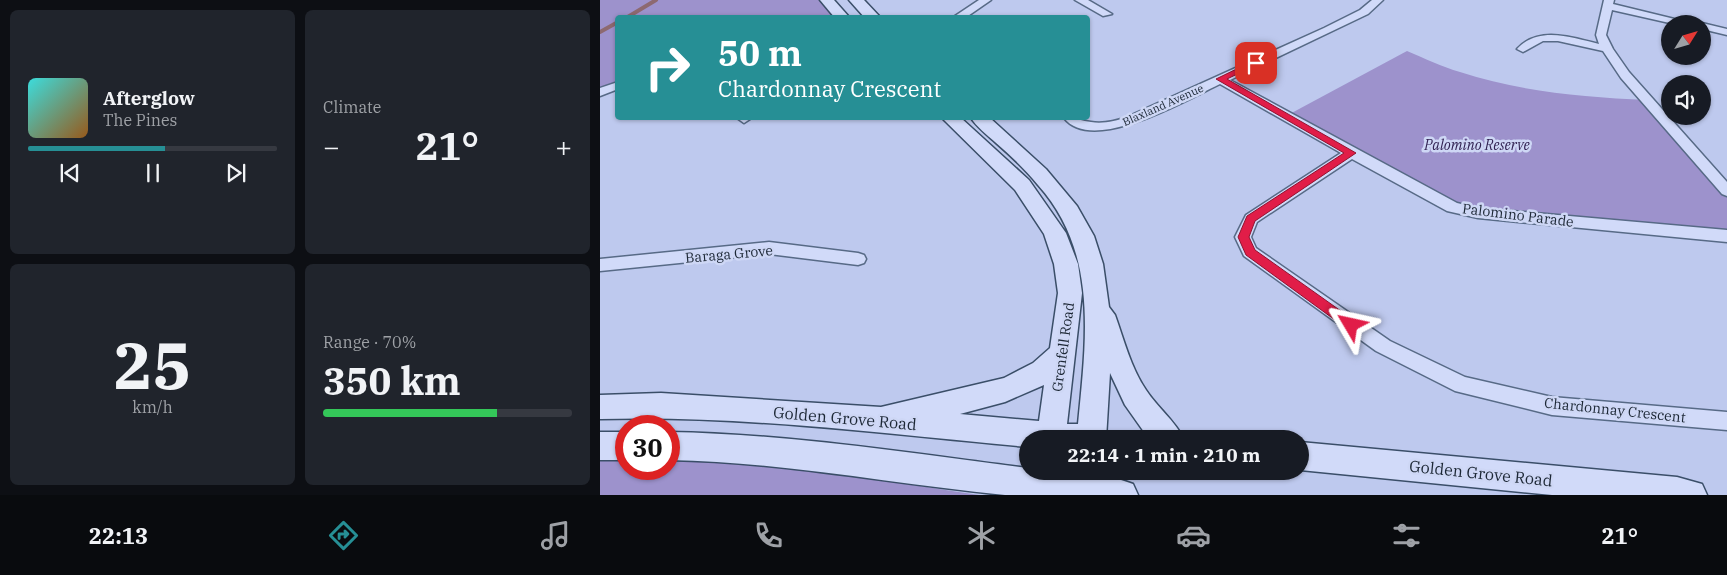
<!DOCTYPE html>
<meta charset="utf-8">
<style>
body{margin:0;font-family:"IBM Plex Serif",serif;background:#20242c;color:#f1f3f6;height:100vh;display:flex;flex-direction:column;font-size:19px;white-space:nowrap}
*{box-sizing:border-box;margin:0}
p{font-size:16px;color:#9ea1a6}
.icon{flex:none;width:28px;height:28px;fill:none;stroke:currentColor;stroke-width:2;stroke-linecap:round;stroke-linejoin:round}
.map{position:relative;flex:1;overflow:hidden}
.details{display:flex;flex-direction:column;gap:10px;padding:10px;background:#0d0f14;width:600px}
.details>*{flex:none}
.top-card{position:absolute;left:15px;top:15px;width:475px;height:105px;border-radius:5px;box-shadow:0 1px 4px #0004;background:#268f95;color:#fff;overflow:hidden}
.needle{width:32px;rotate:53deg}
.fabs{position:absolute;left:1061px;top:15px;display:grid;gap:10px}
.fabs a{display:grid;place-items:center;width:50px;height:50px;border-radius:50%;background:#171b24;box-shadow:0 1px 4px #0004;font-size:25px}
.speed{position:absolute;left:15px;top:415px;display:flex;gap:10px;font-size:25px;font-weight:700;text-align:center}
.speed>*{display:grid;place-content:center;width:65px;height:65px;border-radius:50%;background:#171b24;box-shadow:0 1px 4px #0004;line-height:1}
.speed .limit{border:8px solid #d22;background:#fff;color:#111}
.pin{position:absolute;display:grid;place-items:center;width:42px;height:42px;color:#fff;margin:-21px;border-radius:10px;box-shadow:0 2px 8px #0006}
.me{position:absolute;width:55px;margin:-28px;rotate:306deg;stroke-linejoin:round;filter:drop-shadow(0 0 4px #0008)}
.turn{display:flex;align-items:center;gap:18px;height:105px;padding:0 20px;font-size:22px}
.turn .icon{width:65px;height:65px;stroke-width:2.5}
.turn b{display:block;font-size:35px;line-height:42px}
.big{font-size:38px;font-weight:700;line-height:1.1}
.details .card{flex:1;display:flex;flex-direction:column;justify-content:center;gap:8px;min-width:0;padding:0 18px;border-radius:8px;background:#20242c}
.details .dial{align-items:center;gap:0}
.dial b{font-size:65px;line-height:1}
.song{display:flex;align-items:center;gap:15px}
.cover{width:60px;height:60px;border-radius:8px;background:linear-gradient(135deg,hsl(180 70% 55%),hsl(30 70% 35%))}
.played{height:5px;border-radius:2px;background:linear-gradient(90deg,#268f95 55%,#363941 55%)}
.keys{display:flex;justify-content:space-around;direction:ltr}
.heat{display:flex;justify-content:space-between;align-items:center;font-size:28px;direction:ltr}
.charge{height:8px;border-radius:4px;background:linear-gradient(90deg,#34c759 70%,#363941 0)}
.details .tiles{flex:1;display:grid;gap:10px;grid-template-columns:repeat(2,1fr)}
.trip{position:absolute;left:419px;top:430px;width:290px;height:50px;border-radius:25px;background:#171b24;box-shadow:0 1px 4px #0004;font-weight:700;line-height:50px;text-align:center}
.menu{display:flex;height:80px;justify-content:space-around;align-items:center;background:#090b0e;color:#9ea1a6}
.menu .icon{width:35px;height:35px}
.menu .current{color:#268f95}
.menu b{font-size:22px;color:#f1f3f6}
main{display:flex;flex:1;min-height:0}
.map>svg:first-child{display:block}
.green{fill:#9d92cc}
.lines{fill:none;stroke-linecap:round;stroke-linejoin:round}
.stream{stroke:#8d6970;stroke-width:4}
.minor-casing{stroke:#576a86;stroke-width:3}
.secondary-casing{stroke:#3a4e68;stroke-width:3}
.minor{fill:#d1daf9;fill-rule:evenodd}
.secondary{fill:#d1daf9;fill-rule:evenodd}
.route{fill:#e11d48;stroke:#92132f}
.labels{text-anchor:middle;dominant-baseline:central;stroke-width:5;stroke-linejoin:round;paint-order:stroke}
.far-street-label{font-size:11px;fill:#1c2735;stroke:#ced7f5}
.park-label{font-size:14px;font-style:italic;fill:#312252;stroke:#ced7f5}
.street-label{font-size:14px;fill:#1c2735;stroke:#ced7f5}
.near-street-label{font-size:16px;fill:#1c2735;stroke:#ced7f5}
</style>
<main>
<section class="details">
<div class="tiles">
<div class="card">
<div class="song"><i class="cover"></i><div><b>Afterglow</b><p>The Pines</p></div></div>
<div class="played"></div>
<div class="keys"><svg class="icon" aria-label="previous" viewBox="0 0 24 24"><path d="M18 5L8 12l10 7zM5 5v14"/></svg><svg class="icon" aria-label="pause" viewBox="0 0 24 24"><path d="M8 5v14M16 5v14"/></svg><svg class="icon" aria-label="next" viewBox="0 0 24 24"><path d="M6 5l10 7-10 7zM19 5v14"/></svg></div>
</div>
<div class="card"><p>Climate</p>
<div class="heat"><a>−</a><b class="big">21°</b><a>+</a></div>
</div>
<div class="card dial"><b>25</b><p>km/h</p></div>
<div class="card"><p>Range · 70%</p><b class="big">350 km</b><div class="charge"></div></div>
</div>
</section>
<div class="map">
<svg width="1127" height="495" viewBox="0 0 1127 495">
<rect width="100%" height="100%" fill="#bec9ee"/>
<!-- green -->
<g class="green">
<polygon points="0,0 228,0 243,17 18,18 17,85 0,92"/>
<path d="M807 51C824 58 842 67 860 72 921 92 984 97 1047 100L1127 191V236L852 207 686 116Z"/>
<path d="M0 458 26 459V469H69V459C172 461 276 480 379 495H0Z"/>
</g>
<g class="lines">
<!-- stream -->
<g class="stream">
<polyline points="26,18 56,0"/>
<polyline points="0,32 18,22"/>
</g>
<defs>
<g id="minor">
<polygon points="379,0 391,0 365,18 352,18"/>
<polygon points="475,0 488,0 512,14 503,16"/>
<path d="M772 0H783L768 14 630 80 857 203 878 208 1127 230V242L878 218 847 211 752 159 657 222 651 237 656 248 790 341 865 377 952 397 1127 412V430L952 415 855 391 776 351 644 256 635 237 646 215 741 153 620 84C588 99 493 155 464 118 474 117 481 121 491 122 503 124 516 121 527 117L724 28 760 10Z"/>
<path d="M1004 0H1014L1013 4 1095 24H1074L1012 10 1006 35 1013 49 1029 72 1127 182V196L1122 194 1021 78 1003 51 958 41H943L923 52 917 49C939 25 973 38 999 44L996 35Z"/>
<polygon points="1102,23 1127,29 1127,35 1102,29 1102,24 1098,24"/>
<polygon points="18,82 18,89 0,96 0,88"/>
<polygon points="137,118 149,118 150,119 144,123"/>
<polygon points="169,242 258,253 264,255 266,259 264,263 258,265 169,254 0,271 0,259"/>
</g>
<g id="secondary">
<polygon points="220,0 234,0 250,18 235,18"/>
<polygon points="249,0 264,0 281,18 265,18"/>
<path d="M342 118H361L429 180 466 233 478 264 482 293 467 424H478C486 340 499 253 438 185 425 169 410 155 395 142 387 135 376 126 371 118H390L446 169 477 206 494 236 503 264 509 307 515 315C524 340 531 368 546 390 557 407 575 421 584 439H549L525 405 510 373 506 439H428V447C286 434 143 415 0 419V395L61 393 281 407 404 378 433 363 450 348 458 293 454 264 444 234 415 190ZM444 385 439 421 360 414 405 402Z"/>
<rect x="0" y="432" width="26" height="28"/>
<path d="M69 432C189 434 308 453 428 468V471C459 471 503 472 533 484L538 495C494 495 448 495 405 495 292 484 182 462 69 460Z"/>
<polygon points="700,442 1077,477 1102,484 1107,495 952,495 700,470"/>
</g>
</defs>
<!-- minor casing -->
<use href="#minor" class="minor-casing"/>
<!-- secondary casing -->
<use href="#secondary" class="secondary-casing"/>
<!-- minor -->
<use href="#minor" class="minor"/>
<!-- secondary -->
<use href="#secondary" class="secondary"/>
</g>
<!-- route -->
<polygon class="route" points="653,61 660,63 627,79 756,153 655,221 649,237 655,250 755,321 757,325 755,328 746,328 646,255 638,237 647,216 744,153 616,79"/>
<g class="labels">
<!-- far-street labels -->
<g class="far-street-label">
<text transform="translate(563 105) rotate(-24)">Blaxland Avenue</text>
</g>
<!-- park labels -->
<g class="park-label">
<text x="877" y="145">Palomino Reserve</text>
</g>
<!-- street labels -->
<g class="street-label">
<text transform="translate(918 215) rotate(7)">Palomino Parade</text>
<text transform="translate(129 254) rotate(-5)">Baraga Grove</text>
<text transform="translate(463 347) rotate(-82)">Grenfell Road</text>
<text transform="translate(1015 410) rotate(6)">Chardonnay Crescent</text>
</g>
<!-- near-street labels -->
<g class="near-street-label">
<text transform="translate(245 418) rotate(5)">Golden Grove Road</text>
<text transform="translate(881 473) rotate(6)">Golden Grove Road</text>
</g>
</g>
</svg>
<div class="fabs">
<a><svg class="needle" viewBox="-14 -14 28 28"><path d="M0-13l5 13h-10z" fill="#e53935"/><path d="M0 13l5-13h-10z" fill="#9ea1a6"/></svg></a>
<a><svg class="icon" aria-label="sound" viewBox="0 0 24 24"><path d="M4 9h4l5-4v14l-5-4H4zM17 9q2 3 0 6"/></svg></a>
</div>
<div class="speed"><div class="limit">30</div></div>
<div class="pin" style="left:656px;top:63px;background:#d93025"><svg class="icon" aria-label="arrive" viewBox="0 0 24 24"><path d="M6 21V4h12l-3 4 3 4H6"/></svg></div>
<svg class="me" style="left:751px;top:325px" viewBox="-20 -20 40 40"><path d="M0-17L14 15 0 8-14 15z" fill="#e11d48" stroke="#fff" stroke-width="4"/></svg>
<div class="trip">22:14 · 1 min · 210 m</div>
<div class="top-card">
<div class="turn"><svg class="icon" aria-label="right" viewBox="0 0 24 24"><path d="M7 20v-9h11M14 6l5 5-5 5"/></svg><div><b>50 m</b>Chardonnay Crescent</div></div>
</div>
</div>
</main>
<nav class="menu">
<b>22:13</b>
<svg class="icon current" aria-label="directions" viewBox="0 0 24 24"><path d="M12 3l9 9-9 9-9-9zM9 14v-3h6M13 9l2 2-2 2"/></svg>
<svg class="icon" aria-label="music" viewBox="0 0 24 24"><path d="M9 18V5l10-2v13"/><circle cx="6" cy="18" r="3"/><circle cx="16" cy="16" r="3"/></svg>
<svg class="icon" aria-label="phone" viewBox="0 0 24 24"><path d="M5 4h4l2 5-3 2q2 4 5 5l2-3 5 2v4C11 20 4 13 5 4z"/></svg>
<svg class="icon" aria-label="climate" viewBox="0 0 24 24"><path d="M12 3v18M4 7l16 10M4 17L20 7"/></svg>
<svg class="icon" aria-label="car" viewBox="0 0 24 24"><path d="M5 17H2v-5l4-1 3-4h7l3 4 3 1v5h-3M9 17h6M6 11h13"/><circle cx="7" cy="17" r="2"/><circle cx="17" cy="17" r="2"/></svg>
<svg class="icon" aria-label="filters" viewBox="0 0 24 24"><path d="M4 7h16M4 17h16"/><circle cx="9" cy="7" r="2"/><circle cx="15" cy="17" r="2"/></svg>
<b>21°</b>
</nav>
